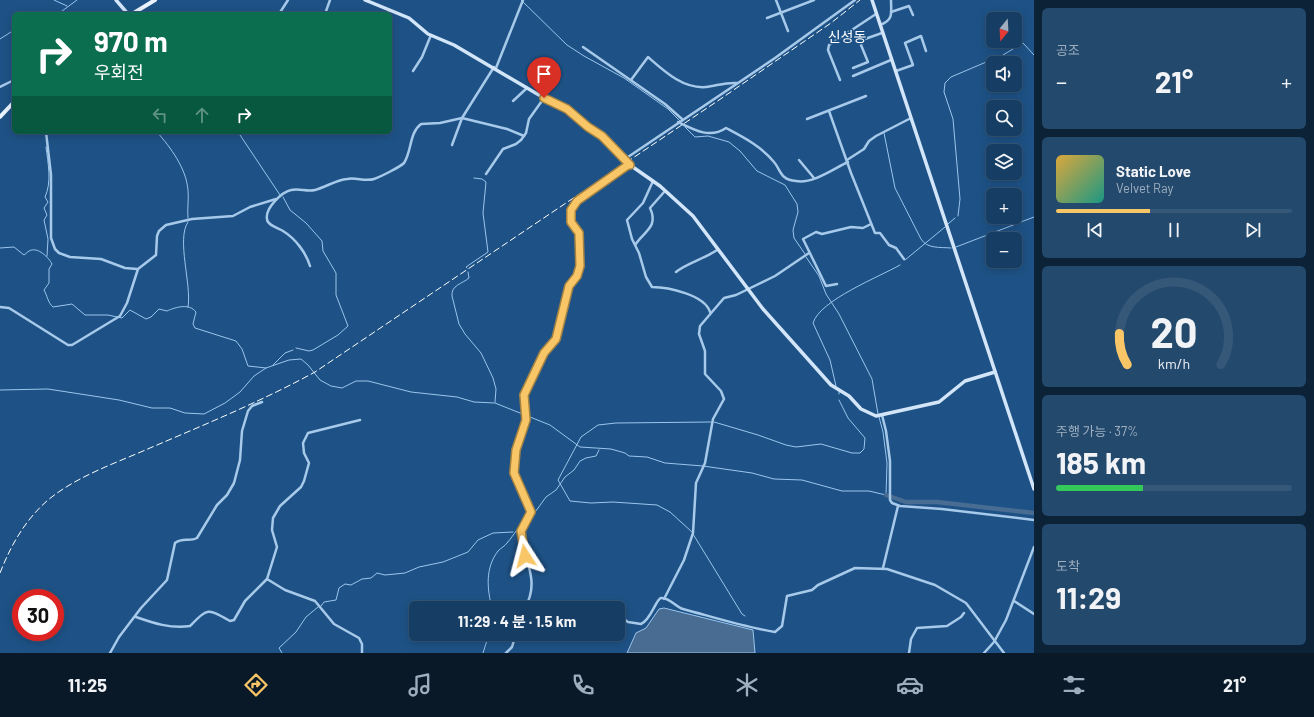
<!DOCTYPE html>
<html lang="ko">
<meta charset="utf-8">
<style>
body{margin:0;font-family:Barlow,"Noto Sans KR",sans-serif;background:#23496d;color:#f1f3f6;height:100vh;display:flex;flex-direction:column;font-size:15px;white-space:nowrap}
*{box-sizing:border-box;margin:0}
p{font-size:13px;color:#9eaebf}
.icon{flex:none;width:22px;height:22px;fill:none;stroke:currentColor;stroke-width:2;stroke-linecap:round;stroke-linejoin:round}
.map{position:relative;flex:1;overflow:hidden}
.side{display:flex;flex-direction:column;gap:8px;padding:8px;background:#0c2237;width:280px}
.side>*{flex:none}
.guide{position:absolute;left:12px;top:12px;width:380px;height:122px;border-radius:6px;box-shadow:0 2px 10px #0003,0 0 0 1px #355778;background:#0b6e4f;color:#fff;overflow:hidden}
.needle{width:26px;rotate:198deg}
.controls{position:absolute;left:986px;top:12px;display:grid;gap:8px}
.controls a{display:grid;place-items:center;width:36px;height:36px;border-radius:6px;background:#163e64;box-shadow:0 2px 10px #0003,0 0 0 1px #355778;font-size:20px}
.speed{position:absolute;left:12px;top:589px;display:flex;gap:8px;font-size:20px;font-weight:700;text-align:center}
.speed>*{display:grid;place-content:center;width:52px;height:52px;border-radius:50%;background:#163e64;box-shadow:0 2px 10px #0003,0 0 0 1px #355778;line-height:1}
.speed .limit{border:6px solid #d22;background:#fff;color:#111}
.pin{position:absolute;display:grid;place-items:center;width:34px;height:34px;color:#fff;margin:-41px -17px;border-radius:50% 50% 50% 0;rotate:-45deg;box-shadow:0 0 4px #0007}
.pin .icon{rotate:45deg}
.me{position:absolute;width:44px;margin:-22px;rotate:351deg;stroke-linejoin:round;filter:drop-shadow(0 0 3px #0008)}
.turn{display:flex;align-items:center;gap:14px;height:84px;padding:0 16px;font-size:18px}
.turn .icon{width:52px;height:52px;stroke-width:2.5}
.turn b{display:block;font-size:28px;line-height:34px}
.lanes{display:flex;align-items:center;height:38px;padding:0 16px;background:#0003;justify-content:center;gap:20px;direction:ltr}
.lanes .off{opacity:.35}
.big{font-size:30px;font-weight:700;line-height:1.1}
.side .tile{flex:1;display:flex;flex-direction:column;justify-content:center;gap:6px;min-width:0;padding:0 14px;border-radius:6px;background:#23496d}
.side .dial{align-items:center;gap:0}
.dial svg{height:104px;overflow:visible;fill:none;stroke:#355778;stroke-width:7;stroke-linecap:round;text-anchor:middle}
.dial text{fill:#f1f3f6;stroke:none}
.song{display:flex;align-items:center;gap:12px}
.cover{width:48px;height:48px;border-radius:6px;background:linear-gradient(135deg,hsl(40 70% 55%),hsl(170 70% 35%))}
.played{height:4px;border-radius:2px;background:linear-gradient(90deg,#f9c667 40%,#355778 40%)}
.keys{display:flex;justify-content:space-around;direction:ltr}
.heat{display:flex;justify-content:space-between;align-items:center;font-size:22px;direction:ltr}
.charge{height:6px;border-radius:3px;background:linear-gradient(90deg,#34c759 37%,#355778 0)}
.trip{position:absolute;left:409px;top:601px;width:216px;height:40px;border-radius:6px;background:#163e64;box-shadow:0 2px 10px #0003,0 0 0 1px #355778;font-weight:700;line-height:40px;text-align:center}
.tab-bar{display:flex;height:64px;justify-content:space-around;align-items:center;background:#091928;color:#9eaebf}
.tab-bar .icon{width:28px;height:28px}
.tab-bar .on{color:#f9c667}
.tab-bar b{font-size:18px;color:#f1f3f6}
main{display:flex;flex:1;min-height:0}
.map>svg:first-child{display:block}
.water{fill:#486c92;stroke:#9bc5ec}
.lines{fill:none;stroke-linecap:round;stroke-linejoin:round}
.stream{stroke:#9bc5ec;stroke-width:1}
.river{stroke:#486c92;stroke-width:4.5}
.street{stroke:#a7c9ea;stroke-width:2.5}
.secondary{stroke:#d3e5f8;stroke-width:3.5}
.primary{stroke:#ebf4fe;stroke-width:4}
.rail{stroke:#fff;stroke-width:1;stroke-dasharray:7 3;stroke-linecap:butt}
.route-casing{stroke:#a28143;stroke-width:10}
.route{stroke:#f9c667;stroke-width:7}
.labels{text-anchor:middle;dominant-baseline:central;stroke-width:3;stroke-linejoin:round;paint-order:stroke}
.quarter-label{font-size:14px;fill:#fff;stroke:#1e5286}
</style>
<main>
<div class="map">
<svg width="1034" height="653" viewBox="0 0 1034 653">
<rect width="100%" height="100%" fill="#1e5286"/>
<!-- water -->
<polygon class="water" points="664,608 753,630 755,653 627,653 636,633 646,628 659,609"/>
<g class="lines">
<!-- stream -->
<g class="stream">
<polyline points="54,0 67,6"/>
<polyline points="521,0 567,45 584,56 624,78 668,109 680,121"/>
<polyline points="58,14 77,0"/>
<polyline points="0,39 14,30"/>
<polyline points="1003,55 1023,43 1034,55"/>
<polyline points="685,127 695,137 708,136 729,142 740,151 757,171 785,185 797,204 798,212 793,230 794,238 805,254"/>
<path d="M157 132C171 148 186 168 188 190 189 199 187 209 188 218"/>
<polyline points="238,132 280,195"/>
<path d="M884 133 895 188 921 239C927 249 940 247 951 248"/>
<path d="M46 147C48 163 52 182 45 197L48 202 44 208 47 215 44 220 48 239 47 256"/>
<polyline points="283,197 290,210 306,223 322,241 323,251 336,273 336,295 348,326 338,335 313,350 309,351 296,348"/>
<polyline points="958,216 960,199 953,119 944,92 945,83 951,77 998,57"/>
<path d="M188 222C176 239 192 285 188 307"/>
<polyline points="948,224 955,218"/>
<polyline points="956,247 1034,217"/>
<path d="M0 248 14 247 24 255C26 254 27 252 29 251 38 246 49 258 52 264L49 269V283L44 290C47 295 48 303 53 307L72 304 85 315H108L122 318 130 310 146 319 151 317 159 309 167 311C176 307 189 303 196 312L193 324 195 328 236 341 242 349 248 366 266 368"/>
<polyline points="806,257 819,276 826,294 839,314 872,379 878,414"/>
<polyline points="905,260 945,227"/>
<polyline points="467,268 466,267 488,252 483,213 486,182 482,179 474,178"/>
<path d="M468 272 469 278C462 284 451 285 452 296L459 324 465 334 481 353 493 378 496 389 495 402"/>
<polyline points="273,365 285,353 293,350"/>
<path d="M836 386 830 360 813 323C820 300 879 277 900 265"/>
<polyline points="0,390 48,389 119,400 152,408 170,408 185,413 204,414 225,403 240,392 254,376 266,368 289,360 301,359 308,365 320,380 331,386 342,388 356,381 368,381 411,392 457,397 474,402 495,403 550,425 580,447 611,449 625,453 629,456 647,457 665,463 703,466 752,473 774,479 802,480 842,491 869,491 886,495 887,463 883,432 879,417"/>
<polyline points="839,392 839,394"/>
<polyline points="714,422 758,435 786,445 796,447 821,444 852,453 860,453 864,449 865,438 848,418 839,400"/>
<polyline points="533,515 546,497 556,490 565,477 574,470 580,461 586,458 596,456 599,450"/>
<polyline points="692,532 670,512 657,505 613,502 591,503 570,501 558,480 581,437 598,425 616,423 711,422"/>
<polyline points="693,534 742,614 745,616"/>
<polyline points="321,606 324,602 336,600 339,588 345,584 351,585 362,579 371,578 377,573 385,575 405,573 419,567 443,562 468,552 478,540 493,533 513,532"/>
<path d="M492 608C487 589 485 568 498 551 501 548 505 546 507 543 515 534 518 526 527 520"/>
<polyline points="282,653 279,648 296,632 306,617 318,607"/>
<polyline points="483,653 489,634"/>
</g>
<!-- river -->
<polyline class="river" points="886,495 906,502 937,502 1034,513"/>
<!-- street -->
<g class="street">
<polyline points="776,0 788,31"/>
<polyline points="891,12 909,6 913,15"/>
<polyline points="279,14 288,0"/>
<polyline points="325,14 330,0"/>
<polyline points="387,14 390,10"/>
<polyline points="767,18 814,0"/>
<path d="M880 25C894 20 891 13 891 0"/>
<polyline points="583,47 665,104 682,119"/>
<polyline points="496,68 523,0"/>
<polyline points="853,68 868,62 861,45 862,40 882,33"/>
<polyline points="413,71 422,57 431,35"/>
<polyline points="896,71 913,65 905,43 921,36 926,51"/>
<polyline points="853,76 891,60"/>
<path d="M631 80 648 57C664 71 683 89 706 87 716 86 726 82 737 83"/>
<polyline points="840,80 828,50 829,45 876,14"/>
<polyline points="0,87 14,80"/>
<polyline points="513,101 527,88"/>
<polyline points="829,111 851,173 875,233 880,233 889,245 896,248 904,259"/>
<polyline points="807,119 866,96"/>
<path d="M678 122C694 130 710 139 726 128 743 137 761 146 774 162 781 170 780 180 796 181 813 184 833 169 848 162"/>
<polyline points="46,132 51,175 51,238 55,249 59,253 70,257 101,259 125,268 137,269"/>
<polyline points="452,145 462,118 494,67"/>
<polyline points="625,159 775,58 855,0"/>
<polyline points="799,160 814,178"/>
<polyline points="847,160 864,149 869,141 876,136 911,118"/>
<polyline points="486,174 503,149 516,144 521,140 526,133 529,119 544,98"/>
<path d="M653 181 643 203 627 220 632 239 639 253 646 277 652 287C668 287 705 295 710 312"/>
<path d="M635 245C644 231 659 227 650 208L665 191"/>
<path d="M310 266C306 253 296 239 283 231 278 228 267 225 267 219 265 208 282 192 291 190 299 188 307 192 315 190 326 187 336 180 347 179 356 177 365 182 374 179 380 177 400 167 404 163 412 151 409 133 421 124L440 123 462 118 507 129 524 136"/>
<path d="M676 272C685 264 706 258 717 250"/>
<polyline points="837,284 826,286 803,239 816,232 822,234 851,227 863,228 871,224"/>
<polyline points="0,307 9,308 68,345 72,345 120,316 127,303 138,269 156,255 157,236 159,231 166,225 192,219 233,216 250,207 276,199"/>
<polyline points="882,415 886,431 890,461 890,500 892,503 900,506 942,509 1034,520"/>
<polyline points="883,568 898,506"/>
<polyline points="267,579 285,590 315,601 334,624 359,638 362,644 362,653"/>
<polyline points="664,599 684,560 693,533 696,483 705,463 713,419 724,399 721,391 705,374 705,351 699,334 700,326 724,298 736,295 775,276 809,253"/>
<polyline points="1014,601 1034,614"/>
<path d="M525 608C541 579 523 561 521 531L532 515 513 473 516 450 526 420 524 395 544 353 556 339 569 286 577 276 580 266 579 233 571 222 573 206 577 201 628 165H630"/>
<path d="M618 615 628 622 641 624C651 620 656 599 661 598 669 597 676 607 683 609 713 617 744 627 775 632L782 626 787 596 812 590 818 585 855 568 887 569 935 585 966 603 1004 653"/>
<path d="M136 617C153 623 171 629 190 626 208 608 207 608 230 621L234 620 245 601 267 579 277 547 272 530 273 518 280 506 301 487 304 481 309 463 304 453 303 443 308 433 360 420"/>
<path d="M110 653 119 637 141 608 167 580 175 543C182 537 190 542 197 538L217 505 227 495 234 483 240 460 242 431 248 411 252 406 262 402"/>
<polyline points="506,653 512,647 516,634"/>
<polyline points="909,653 911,639 917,628 947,626 961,617 964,613"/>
<polyline points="984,653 994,642 1006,620 1034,547"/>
</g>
<!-- secondary -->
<g class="secondary">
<polyline points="116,0 128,14"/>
<polyline points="365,0 409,18 428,34 454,45 539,95 567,109 588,127 602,136 630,165 660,186 693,216 763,309 831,385 849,396 861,409 876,416 939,402 965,381 995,372"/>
<polyline points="872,0 1034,489"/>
</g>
<!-- primary -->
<g class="primary">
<polyline points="132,14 155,0"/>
<polyline points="0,117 14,102"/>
</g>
<!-- rail -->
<path class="rail" d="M0 573C11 545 25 520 48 500 77 476 116 463 150 448 206 424 262 401 315 372L719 100 831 23 860 0"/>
</g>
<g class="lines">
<defs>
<polyline id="route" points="525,556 521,531 531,512 514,473 516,450 526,420 524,395 544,353 556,339 569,286 577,276 580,266 579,233 571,222 571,210 577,201 628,165 630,165 602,136 588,127 567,109 544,98"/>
</defs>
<!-- route casing -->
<use href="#route" class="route-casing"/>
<!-- route -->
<use href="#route" class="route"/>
</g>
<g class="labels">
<!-- quarter labels -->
<g class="quarter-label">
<text x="847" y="36">신성동</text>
</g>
</g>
</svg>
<div class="controls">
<a><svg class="needle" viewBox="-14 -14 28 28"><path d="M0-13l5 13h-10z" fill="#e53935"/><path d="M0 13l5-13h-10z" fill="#9eaebf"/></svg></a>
<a><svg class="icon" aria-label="sound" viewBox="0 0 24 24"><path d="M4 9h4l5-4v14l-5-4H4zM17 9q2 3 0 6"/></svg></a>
<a><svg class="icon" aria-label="search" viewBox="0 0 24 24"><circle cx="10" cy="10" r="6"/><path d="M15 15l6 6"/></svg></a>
<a><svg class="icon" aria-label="layers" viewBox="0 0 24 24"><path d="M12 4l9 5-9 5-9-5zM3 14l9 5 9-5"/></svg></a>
<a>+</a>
<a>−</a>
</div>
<div class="speed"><div class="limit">30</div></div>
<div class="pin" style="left:544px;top:98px;background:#d93025"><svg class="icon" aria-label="arrive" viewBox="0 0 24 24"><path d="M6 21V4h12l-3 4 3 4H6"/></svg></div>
<svg class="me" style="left:525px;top:556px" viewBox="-20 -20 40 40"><path d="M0-17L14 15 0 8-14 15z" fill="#f9c667" stroke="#fff" stroke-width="4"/></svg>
<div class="trip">11:29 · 4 분 · 1.5 km</div>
<div class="guide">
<div class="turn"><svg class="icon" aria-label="right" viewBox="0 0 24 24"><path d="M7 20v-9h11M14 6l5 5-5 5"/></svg><div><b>970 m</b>우회전</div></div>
<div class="lanes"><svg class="icon off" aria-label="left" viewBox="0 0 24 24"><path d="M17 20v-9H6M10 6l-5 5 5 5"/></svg><svg class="icon off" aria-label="ahead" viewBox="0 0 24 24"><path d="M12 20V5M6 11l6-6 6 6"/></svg><svg class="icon" aria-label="right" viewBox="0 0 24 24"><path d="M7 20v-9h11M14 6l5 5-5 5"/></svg></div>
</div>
</div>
<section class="side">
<div class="tile"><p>공조</p>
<div class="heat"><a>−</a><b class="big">21°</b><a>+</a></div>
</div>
<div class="tile">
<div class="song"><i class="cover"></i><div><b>Static Love</b><p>Velvet Ray</p></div></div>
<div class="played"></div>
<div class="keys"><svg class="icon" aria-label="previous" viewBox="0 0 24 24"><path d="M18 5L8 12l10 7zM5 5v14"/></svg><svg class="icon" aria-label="pause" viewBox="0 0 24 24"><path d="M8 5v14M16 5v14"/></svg><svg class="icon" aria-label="next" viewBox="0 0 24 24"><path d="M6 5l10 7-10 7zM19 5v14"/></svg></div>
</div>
<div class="tile dial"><svg viewBox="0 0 100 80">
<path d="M14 69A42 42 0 1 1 86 69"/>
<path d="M14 69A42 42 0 0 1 8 45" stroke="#f9c667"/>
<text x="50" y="56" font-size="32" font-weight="700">20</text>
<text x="50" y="72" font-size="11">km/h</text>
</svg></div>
<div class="tile"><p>주행 가능 · 37%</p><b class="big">185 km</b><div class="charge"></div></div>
<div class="tile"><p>도착</p><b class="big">11:29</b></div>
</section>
</main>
<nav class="tab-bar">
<b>11:25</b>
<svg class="icon on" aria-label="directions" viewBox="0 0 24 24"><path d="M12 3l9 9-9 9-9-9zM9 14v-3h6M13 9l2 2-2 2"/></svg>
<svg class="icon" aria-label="music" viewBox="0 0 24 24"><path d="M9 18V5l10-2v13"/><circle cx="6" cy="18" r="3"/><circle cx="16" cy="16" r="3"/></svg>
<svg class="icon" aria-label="phone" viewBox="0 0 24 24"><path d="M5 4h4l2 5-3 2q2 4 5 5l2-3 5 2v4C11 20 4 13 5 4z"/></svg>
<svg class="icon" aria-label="climate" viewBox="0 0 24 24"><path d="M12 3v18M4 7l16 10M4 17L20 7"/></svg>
<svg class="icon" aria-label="car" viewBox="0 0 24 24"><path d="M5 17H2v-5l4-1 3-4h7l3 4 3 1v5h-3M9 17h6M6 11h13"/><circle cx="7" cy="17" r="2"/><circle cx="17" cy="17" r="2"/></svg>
<svg class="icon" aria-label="filters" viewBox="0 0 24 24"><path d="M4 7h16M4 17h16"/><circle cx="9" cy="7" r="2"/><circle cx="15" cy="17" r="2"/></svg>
<b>21°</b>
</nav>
